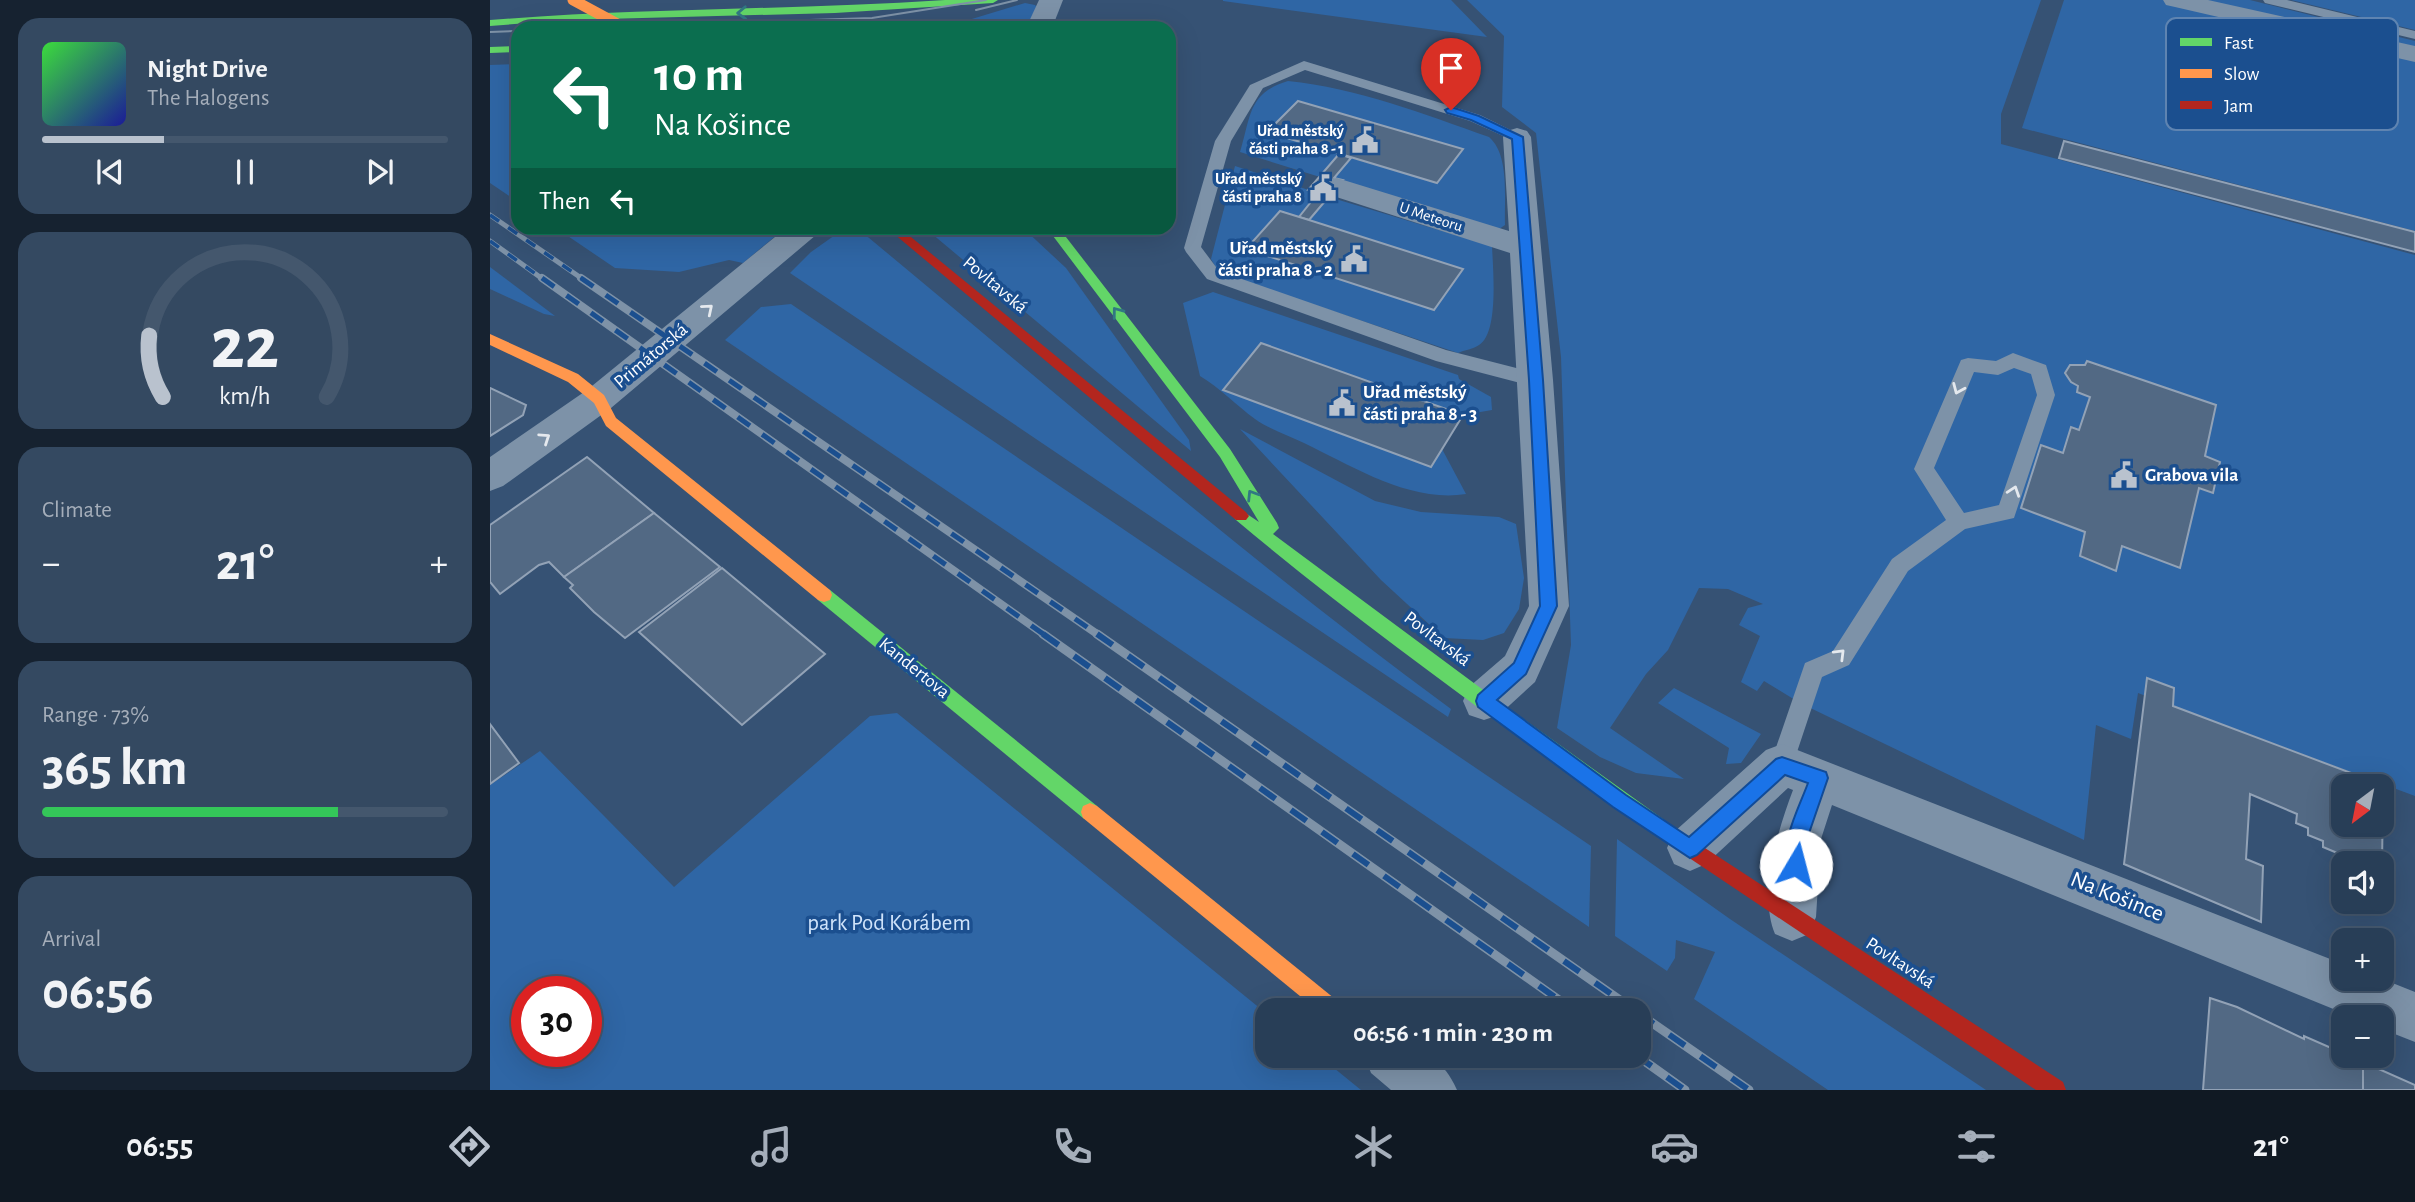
<!DOCTYPE html>
<meta charset="utf-8">
<style>
body{margin:0;font-family:"Alegreya Sans",sans-serif;background:#344961;color:#f1f3f6;height:100vh;display:flex;flex-direction:column;font-size:26px;white-space:nowrap}
*{box-sizing:border-box;margin:0}
p{font-size:23px;color:#a5aeba}
.icon{flex:none;width:38px;height:38px;fill:none;stroke:currentColor;stroke-width:2;stroke-linecap:round;stroke-linejoin:round}
.map{position:relative;flex:1;overflow:hidden}
.drawer{display:flex;flex-direction:column;gap:18px;padding:18px;background:#162230;width:490px}
.drawer>*{flex:none}
.guide{position:absolute;left:21px;top:21px;width:665px;height:214px;border-radius:21px;box-shadow:0 7px 28px #0002,0 0 0 2px #44576d;background:#0b6e4f;color:#fff;overflow:hidden}
.needle{width:46px;rotate:212deg}
.tools{position:absolute;left:1841px;top:774px;display:grid;gap:14px}
.tools a{display:grid;place-items:center;width:63px;height:63px;border-radius:14px;background:#283e57;box-shadow:0 7px 28px #0002,0 0 0 2px #44576d;font-size:35px}
.speed{position:absolute;left:21px;top:976px;display:flex;gap:14px;font-size:35px;font-weight:700;text-align:center}
.speed>*{display:grid;place-content:center;width:91px;height:91px;border-radius:50%;background:#283e57;box-shadow:0 7px 28px #0002,0 0 0 2px #44576d;line-height:1}
.speed .limit{border:10px solid #d22;background:#fff;color:#111}
.pin{position:absolute;display:grid;place-items:center;width:60px;height:60px;color:#fff;margin:-72px -30px;border-radius:50% 50% 50% 0;rotate:-45deg;box-shadow:0 0 7px #0007}
.pin .icon{rotate:45deg}
.me{position:absolute;width:77px;margin:-38px;rotate:8deg;stroke-linejoin:round;filter:drop-shadow(0 0 5px #0008)}
.turn{display:flex;align-items:center;gap:24px;height:147px;padding:0 28px;font-size:32px}
.turn .icon{width:91px;height:91px;stroke-width:2.5}
.turn b{display:block;font-size:49px;line-height:60px}
.then{display:flex;align-items:center;height:66px;padding:0 28px;background:#0003;gap:14px;font-size:26px}
.big{font-size:52px;font-weight:600;line-height:1.1}
.drawer .tile{flex:1;display:flex;flex-direction:column;justify-content:center;gap:10px;min-width:0;padding:0 24px;border-radius:21px;background:#344961}
.drawer .dial{align-items:center;gap:0}
.dial svg{height:182px;overflow:visible;fill:none;stroke:#44576d;stroke-width:7;stroke-linecap:round;text-anchor:middle}
.dial text{fill:#f1f3f6;stroke:none}
.song{display:flex;align-items:center;gap:21px}
.cover{width:84px;height:84px;border-radius:10px;background:linear-gradient(135deg,hsl(120 70% 55%),hsl(240 70% 35%))}
.played{height:7px;border-radius:4px;background:linear-gradient(90deg,#b9c2ce 30%,#44576d 30%)}
.keys{display:flex;justify-content:space-around;direction:ltr}
.heat{display:flex;justify-content:space-between;align-items:center;font-size:38px;direction:ltr}
.charge{height:10px;border-radius:5px;background:linear-gradient(90deg,#34c759 73%,#44576d 0)}
.trip{position:absolute;left:765px;top:998px;width:396px;height:70px;border-radius:21px;background:#283e57;box-shadow:0 7px 28px #0002,0 0 0 2px #44576d;font-weight:600;line-height:70px;text-align:center}
.tabs{display:flex;height:112px;justify-content:space-around;align-items:center;background:#101923;color:#a5aeba}
.tabs .icon{width:49px;height:49px}
.tabs .selected{color:#b9c2ce}
.tabs b{font-size:32px;color:#f1f3f6}
main{display:flex;flex:1;min-height:0}
.map>svg:first-child{display:block}
.green{fill:#2f66a5;fill-rule:evenodd}
.building{fill:#526984;stroke:#92a2b6;stroke-width:2;fill-rule:evenodd}
.lines{fill:none;stroke-linecap:round;stroke-linejoin:round}
.lane{fill:#7d92a8;fill-rule:evenodd}
.street{fill:#7d92a8;fill-rule:evenodd}
.fast{fill:#63d668;fill-rule:evenodd}
.slow{fill:#ff974d;fill-rule:evenodd}
.jam{fill:#b3261e;fill-rule:evenodd}
.tram{stroke:#7e92a7;stroke-width:2}
.rail-far2-casing{stroke:#7e92a7;stroke-width:5}
.rail-far1-casing{stroke:#7e92a7;stroke-width:8}
.rail-casing{stroke:#7e92a7;stroke-width:9}
.rail-far2{stroke:#1b4f8f;stroke-width:3.5;stroke-dasharray:11;stroke-linecap:butt}
.rail-far1{stroke:#1b4f8f;stroke-width:5;stroke-dasharray:15;stroke-linecap:butt}
.rail{stroke:#1b4f8f;stroke-width:6;stroke-dasharray:19;stroke-linecap:butt}
.slow-bridge{stroke:#ff974d;stroke-width:11}
.oneway{stroke:#317883}
.oneway2{stroke:#e5e9ee}
.route{fill:#1a73e8;stroke:#114b97;stroke-width:2}
.labels{text-anchor:middle;dominant-baseline:central;stroke-width:7;stroke-linejoin:round;paint-order:stroke}
.far-poi-label{font-size:16px;font-weight:bold;fill:#fff;stroke:#1b4f8f;text-anchor:end}
.far-street-label{font-size:16px;fill:#fff;stroke:#1b4f8f}
.poi-label{font-size:19px;font-weight:bold;fill:#fff;stroke:#1b4f8f;text-anchor:start}
.street-label{font-size:19px;fill:#fff;stroke:#1b4f8f}
.near-street-label{font-size:23px;fill:#fff;stroke:#1b4f8f}
.near-park-label{font-size:23px;fill:#cfe3fa;stroke:#1b4f8f}
.key{fill:#1b4f8f;stroke:#5f84b1;stroke-width:2}
.key-label{font-size:19px;fill:#fff}
</style>
<main>
<section class="drawer">
<div class="tile">
<div class="song"><i class="cover"></i><div><b>Night Drive</b><p>The Halogens</p></div></div>
<div class="played"></div>
<div class="keys"><svg class="icon" aria-label="previous" viewBox="0 0 24 24"><path d="M18 5L8 12l10 7zM5 5v14"/></svg><svg class="icon" aria-label="pause" viewBox="0 0 24 24"><path d="M8 5v14M16 5v14"/></svg><svg class="icon" aria-label="next" viewBox="0 0 24 24"><path d="M6 5l10 7-10 7zM19 5v14"/></svg></div>
</div>
<div class="tile dial"><svg viewBox="0 0 100 80">
<path d="M14 69A42 42 0 1 1 86 69"/>
<path d="M14 69A42 42 0 0 1 8 42" stroke="#b9c2ce"/>
<text x="50" y="56" font-size="32" font-weight="700">22</text>
<text x="50" y="72" font-size="11">km/h</text>
</svg></div>
<div class="tile"><p>Climate</p>
<div class="heat"><a>−</a><b class="big">21°</b><a>+</a></div>
</div>
<div class="tile"><p>Range · 73%</p><b class="big">365 km</b><div class="charge"></div></div>
<div class="tile"><p>Arrival</p><b class="big">06:56</b></div>
</section>
<div class="map">
<svg width="1925" height="1090" viewBox="0 0 1925 1090">
<rect width="100%" height="100%" fill="#365274"/>
<!-- green -->
<g class="green">
<polygon points="733,0 961,0 997,37 733,1"/>
<path d="M977 0H1551L1511 114V144L1925 255V796L1648 693 1641 739 1606 725 1594 840 1310 703 1274 681 1267 691 1251 682 1270 636 1249 625 1258 608 1273 604 1238 589 1209 588 1178 650 1156 674 1120 728 1194 779 1146 773 1110 757 1067 728 1081 645 1076 504 1071 357 1046 133 1012 107 1014 36ZM1597 361 1726 405 1715 456 1730 462 1723 493 1709 488 1690 568 1632 546 1625 570 1590 556 1595 532 1532 508 1551 445 1573 453 1581 428 1589 430 1600 397 1581 382 1575 373 1580 365H1595Z"/>
<polygon points="1574,0 1673,0 1925,57 1925,231 1532,128"/>
<polygon points="1696,0 1760,0 1925,41 1925,51"/>
<polygon points="1801,0 1925,0 1925,30"/>
<polygon points="535,3 545,5 548,9 534,28 452,28"/>
<polygon points="28,64 28,202 0,183 0,65"/>
<path d="M798 81C867 88 934 114 999 137 1020 155 1014 199 1015 225L1009 229 844 178 861 158 947 183 973 149 808 101 778 132 849 154 830 177 750 152C761 116 758 93 798 81Z"/>
<path d="M745 166 828 193 809 217 790 211 757 249 943 310 973 269 819 220 839 197 1002 246C1003 269 1009 333 989 345 984 349 974 350 968 353L729 273 721 259Z"/>
<polygon points="66,228 295,228 253,263 239,260 189,272 125,268"/>
<path d="M355 228H367C563 390 756 559 961 709L958 717 300 273 321 252Z"/>
<polygon points="435,228 533,228 576,268 699,440 701,451"/>
<polygon points="0,267 65,316 54,314 0,289"/>
<path d="M723 292 968 375 969 379 1001 397 1002 410 973 415 771 343 734 390 941 467 952 449 976 494C920 503 862 466 814 443 798 435 779 429 765 419 746 405 730 388 710 376L693 303Z"/>
<polygon points="301,304 1101,846 1099,927 235,340 271,307"/>
<polygon points="750,429 885,501 931,512 1009,517 1026,524 1034,578 1029,609 1014,633 993,640 954,638 891,580"/>
<polygon points="1184,688 1271,734 1251,763 1236,764 1239,748 1168,703"/>
<path d="M407 713 777 1014V1055H828L871 1090H0V785L50 751 184 887 380 716ZM37 992H96V1052H37Z"/>
<polygon points="1127,839 1240,919 1496,1090 1338,1090 1204,999 1225,952 1186,940 1185,958 1177,971 1125,936"/>
</g>
<!-- building -->
<g class="building">
<polygon points="808,101 973,149 947,183 777,132"/>
<polygon points="1574,141 1925,232 1925,252 1569,158"/>
<polygon points="849,154 861,158 844,178 853,180 819,220 809,217 828,193 818,190"/>
<polygon points="790,211 819,220 973,269 944,310 756,249"/>
<polygon points="771,343 973,415 941,467 733,390"/>
<polygon points="1597,361 1726,405 1715,456 1730,462 1723,493 1709,488 1690,568 1632,546 1626,571 1590,556 1595,532 1531,508 1551,445 1573,453 1581,427 1589,430 1600,397 1587,392 1588,386 1581,382 1575,373 1580,365 1595,365"/>
<polygon points="0,388 36,405 33,415 0,436"/>
<polygon points="97,457 164,513 74,577 59,562 49,565 10,594 0,582 0,525"/>
<polygon points="164,513 230,567 135,638 104,612 80,588 83,585 74,577"/>
<polygon points="232,568 335,654 252,725 149,632"/>
<path d="M1657 678 1684 688 1683 706 1893 785 1892 868V863H1871L1833 847V841L1818 835V828L1806 823 1807 814 1760 794 1756 859 1773 866 1771 922 1634 864ZM1853 786H1892V824H1853Z"/>
<polygon points="0,724 29,763 0,784"/>
<polygon points="1720,998 1747,1007 1814,1039 1814,1036 1873,1062 1873,1090 1713,1090"/>
<polygon points="1873,1062 1925,1085 1925,1090 1873,1090"/>
</g>
<g class="lines">
<!-- lane -->
<g class="lane">
<polygon points="1773,0 1797,0 1925,31 1925,39 1775,3"/>
<polygon points="814,61 990,115 1035,137 1032,140 1022,140 980,121 815,70 773,88 741,141 711,247 729,271 956,350 1053,375 1055,380 1053,385 1046,387 946,361 717,279 696,252 694,248 725,141 760,85"/>
<path d="M1523 353 1556 365 1565 395 1524 518 1475 529 1418 571 1359 665 1332 677 1300 773 1292 776 1284 773 1280 765 1315 663 1343 651 1402 559 1456 520 1424 469 1471 360 1478 358 1506 361ZM1524 368 1541 374 1547 395 1509 505 1474 513 1444 468 1484 372 1508 375Z"/>
</g>
<!-- street -->
<g class="street">
<polygon points="549,0 573,0 562,28 536,28"/>
<polygon points="1673,0 1718,0 1925,46 1925,62 1685,7 1676,5"/>
<polygon points="1027,128 1037,131 1041,137 1063,380 1079,606 1045,682 1009,715 994,720 979,715 973,701 979,687 1015,656 1039,606 1020,253 837,194 832,187 837,180 847,178 1019,231 1013,137 1017,131"/>
<polygon points="296,228 330,228 326,235 121,408 13,486 0,491 0,457 97,390"/>
<path d="M1292 744 1853 964V978H1890L1925 992V1042L1892 1029V1017H1863L1342 805 1331 839 1326 917 1319 934 1302 941 1285 934C1268 893 1288 830 1303 790L1298 788 1216 864 1200 871 1184 864 1177 848 1184 832 1276 750Z"/>
<path d="M874 1055C917 1055 947 1043 967 1090H901L881 1073Z"/>
</g>
<!-- fast -->
<g class="fast">
<path d="M455 0H508L503 3 345 13 77 20 0 26V20C151 8 303 10 455 0Z"/>
<polygon points="28,46 28,52 0,53 0,47"/>
<path d="M557 228H569L740 449 787 523 789 528 783 534 1000 695 1173 819 1175 825 1173 831 1166 834 1159 831C1020 730 878 631 746 520L743 516 746 512 751 510 769 522 730 457Z"/>
<polygon points="334,588 340,590 607,806 609,812 607,818 600,821 593,818 328,600 326,595 328,590"/>
</g>
<!-- slow -->
<g class="slow">
<polygon points="0,334 88,374 114,395 126,418 340,590 342,595 340,600 334,602 328,600 116,426 104,403 78,382 0,345"/>
<polygon points="600,803 607,806 850,1003 853,1010 827,1010 593,818 591,812 593,806"/>
</g>
<!-- jam -->
<g class="jam">
<polygon points="397,228 410,228 756,512 759,516 756,520 746,520"/>
<polygon points="1166,816 1573,1082 1576,1090 1546,1090 1159,831 1157,825 1159,819"/>
</g>
<!-- tram -->
<g class="tram">
<polyline points="486,10 527,0"/>
<polyline points="76,28 382,18 496,0"/>
<polyline points="0,32 28,31"/>
</g>
<defs>
<g id="rail-far2">
<polyline points="0,215 94,280"/>
<polyline points="0,241 54,280"/>
</g>
<g id="rail-far1">
<polyline points="52,278 556,636"/>
<polyline points="91,278 610,636"/>
</g>
<g id="rail">
<polyline points="553,634 1083,1010"/>
<polyline points="607,634 1144,1010"/>
<polyline points="1148,1013 1259,1090"/>
<polyline points="1146,1055 1195,1090"/>
</g>
</defs>
<!-- rail-far2 casing -->
<use href="#rail-far2" class="rail-far2-casing"/>
<!-- rail-far1 casing -->
<use href="#rail-far1" class="rail-far1-casing"/>
<!-- rail casing -->
<use href="#rail" class="rail-casing"/>
<!-- rail-far2 -->
<use href="#rail-far2" class="rail-far2"/>
<!-- rail-far1 -->
<use href="#rail-far1" class="rail-far1"/>
<!-- rail -->
<use href="#rail" class="rail"/>
<!-- slow-bridge -->
<polyline class="slow-bridge" points="83,0 135,28"/>
</g>
<!-- one-way arrows -->
<defs><path id="oneway-chevron" d="M-2-3.5L2.5 0L-2 3.5" fill="none" stroke-width="1.6" stroke-linecap="round" stroke-linejoin="round" transform="scale(1.75)"/></defs>
<g class="oneway">
<use href="#oneway-chevron" transform="translate(252 13) rotate(178)"/>
<use href="#oneway-chevron" transform="translate(627 312) rotate(-127)"/>
<use href="#oneway-chevron" transform="translate(762 495) rotate(-122)"/>
</g>
<g class="oneway2">
<use href="#oneway-chevron" transform="translate(218 309) rotate(-40)"/>
<use href="#oneway-chevron" transform="translate(1468 389) rotate(113)"/>
<use href="#oneway-chevron" transform="translate(55 438) rotate(-34)"/>
<use href="#oneway-chevron" transform="translate(1524 491) rotate(-71)"/>
<use href="#oneway-chevron" transform="translate(1350 654) rotate(-45)"/>
</g>
<!-- route -->
<path class="route" d="M961 107 989 116 1033 137 1053 380 1067 606 1036 674 1007 700 1136 795 1199 837 1286 759 1292 757 1336 772 1338 778 1317 839 1313 872 1306 874 1299 872C1288 845 1309 808 1318 783L1295 775 1207 855 1200 858 1123 807 988 707 986 701 988 695 1024 663 1050 606 1039 380 1022 139 981 120 957 113 955 110Z"/>
<!-- icons -->
<defs>
<symbol id="civic-bare" viewBox="-9 -9 18 18"><path d="M-.6-6.5H3V-4.5H.6V-3L4-1V1h2V6H-6V1h2V-1L-.6-3ZM-1.2 2.5V6h2.4V2.5Z" fill="#b9c2ce" stroke="#1b4f8f" stroke-width="2.5" paint-order="stroke"/></symbol>
</defs>
<g fill-rule="evenodd">
<use href="#civic-bare" x="856" y="121" width="38" height="38"/>
<use href="#civic-bare" x="814" y="169" width="38" height="38"/>
<use href="#civic-bare" x="845" y="240" width="38" height="38"/>
<use href="#civic-bare" x="833" y="384" width="38" height="38"/>
<use href="#civic-bare" x="1615" y="456" width="38" height="38"/>
</g>
<g class="labels">
<!-- far-poi labels -->
<g class="far-poi-label">
<text x="854" y="131">Uřad městský<tspan x="854" dy="18">části praha 8 - 1</tspan></text>
<text x="812" y="179">Uřad městský<tspan x="812" dy="18">části praha 8</tspan></text>
</g>
<!-- far-street labels -->
<g class="far-street-label">
<text transform="translate(941 217) rotate(18)">U Meteoru</text>
</g>
<!-- poi labels -->
<g class="poi-label">
<text x="843" y="248" text-anchor="end">Uřad městský<tspan x="843" dy="22">části praha 8 - 2</tspan></text>
<text x="873" y="392">Uřad městský<tspan x="873" dy="22">části praha 8 - 3</tspan></text>
<text x="1655" y="475">Grabova vila</text>
</g>
<!-- street labels -->
<g class="street-label">
<text transform="translate(505 285) rotate(40)">Povltavská</text>
<text transform="translate(161 356) rotate(-40)">Primátorská</text>
<text transform="translate(947 639) rotate(37)">Povltavská</text>
<text transform="translate(424 668) rotate(39)">Kandertova</text>
<text transform="translate(1410 963) rotate(33)">Povltavská</text>
</g>
<!-- near-street labels -->
<g class="near-street-label">
<text transform="translate(1627 897) rotate(22)">Na Košince</text>
</g>
<!-- near-park labels -->
<g class="near-park-label">
<text x="399" y="923">park Pod Korábem</text>
</g>
</g>
<!-- legend -->
<rect x="1676" y="18" width="232" height="112" rx="10" class="key"/>
<rect x="1690" y="38" width="32" height="8" fill="#63d668"/>
<rect x="1690" y="69" width="32" height="9" fill="#ff974d"/>
<rect x="1690" y="101" width="32" height="8" fill="#b3261e"/>
<g class="key-label">
<text x="1734" y="49">Fast</text>
<text x="1734" y="80">Slow</text>
<text x="1734" y="112">Jam</text>
</g>
</svg>
<div class="tools">
<a><svg class="needle" viewBox="-14 -14 28 28"><path d="M0-13l5 13h-10z" fill="#e53935"/><path d="M0 13l5-13h-10z" fill="#a5aeba"/></svg></a>
<a><svg class="icon" aria-label="sound" viewBox="0 0 24 24"><path d="M4 9h4l5-4v14l-5-4H4zM17 9q2 3 0 6"/></svg></a>
<a>+</a>
<a>−</a>
</div>
<div class="speed"><div class="limit">30</div></div>
<div class="pin" style="left:961px;top:110px;background:#d93025"><svg class="icon" aria-label="arrive" viewBox="0 0 24 24"><path d="M6 21V4h12l-3 4 3 4H6"/></svg></div>
<svg class="me" style="left:1306px;top:865px" viewBox="-20 -20 40 40"><circle r="19" fill="#fff"/><path d="M0-13L10 11 0 6-10 11z" fill="#1a73e8"/></svg>
<div class="trip">06:56 · 1 min · 230 m</div>
<div class="guide">
<div class="turn"><svg class="icon" aria-label="left" viewBox="0 0 24 24"><path d="M17 20v-9H6M10 6l-5 5 5 5"/></svg><div><b>10 m</b>Na Košince</div></div>
<div class="then">Then<svg class="icon" aria-label="left" viewBox="0 0 24 24"><path d="M17 20v-9H6M10 6l-5 5 5 5"/></svg></div>
</div>
</div>
</main>
<nav class="tabs">
<b>06:55</b>
<svg class="icon selected" aria-label="directions" viewBox="0 0 24 24"><path d="M12 3l9 9-9 9-9-9zM9 14v-3h6M13 9l2 2-2 2"/></svg>
<svg class="icon" aria-label="music" viewBox="0 0 24 24"><path d="M9 18V5l10-2v13"/><circle cx="6" cy="18" r="3"/><circle cx="16" cy="16" r="3"/></svg>
<svg class="icon" aria-label="phone" viewBox="0 0 24 24"><path d="M5 4h4l2 5-3 2q2 4 5 5l2-3 5 2v4C11 20 4 13 5 4z"/></svg>
<svg class="icon" aria-label="climate" viewBox="0 0 24 24"><path d="M12 3v18M4 7l16 10M4 17L20 7"/></svg>
<svg class="icon" aria-label="car" viewBox="0 0 24 24"><path d="M5 17H2v-5l4-1 3-4h7l3 4 3 1v5h-3M9 17h6M6 11h13"/><circle cx="7" cy="17" r="2"/><circle cx="17" cy="17" r="2"/></svg>
<svg class="icon" aria-label="filters" viewBox="0 0 24 24"><path d="M4 7h16M4 17h16"/><circle cx="9" cy="7" r="2"/><circle cx="15" cy="17" r="2"/></svg>
<b>21°</b>
</nav>
